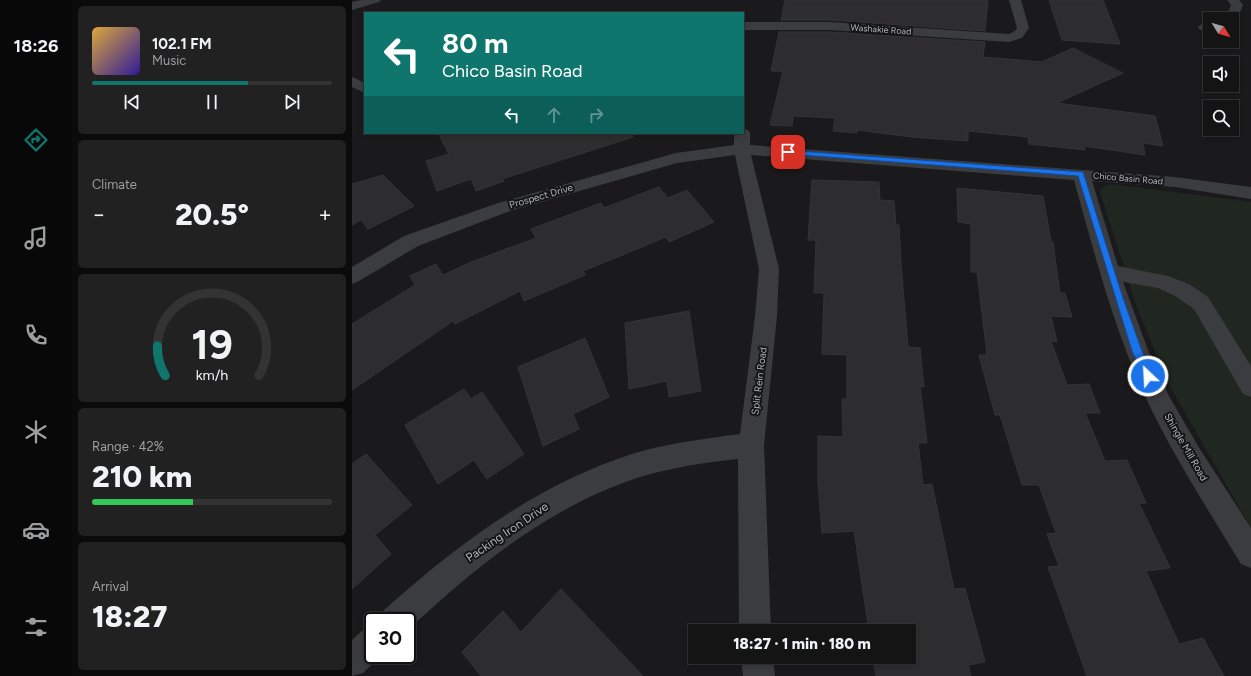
<!DOCTYPE html>
<meta charset="utf-8">
<style>
body{margin:0;font-family:Figtree,sans-serif;background:#212122;color:#f1f3f6;height:100vh;display:flex;flex-direction:column;font-size:15px;white-space:nowrap}
*{box-sizing:border-box;margin:0}
p{font-size:13px;color:#9d9ea0}
.icon{flex:none;width:22px;height:22px;fill:none;stroke:currentColor;stroke-width:2;stroke-linecap:round;stroke-linejoin:round}
.map{position:relative;flex:1;overflow:hidden}
.sheet{display:flex;flex-direction:column;gap:6px;padding:6px;background:#0b0b0c;width:280px}
.sheet>*{flex:none}
.guide{position:absolute;left:12px;top:12px;width:380px;height:122px;border-radius:0px;box-shadow:0 2px 6px #0003,0 0 0 1px #333334;background:#0f766e;color:#fff;overflow:hidden}
.needle{width:26px;rotate:127deg}
.fabs{position:absolute;left:851px;top:12px;display:grid;gap:8px}
.fabs a{display:grid;place-items:center;width:36px;height:36px;border-radius:0px;background:#141415;box-shadow:0 2px 6px #0003,0 0 0 1px #333334;font-size:20px}
.speed{position:absolute;left:12px;top:612px;display:flex;gap:8px;font-size:20px;font-weight:700;text-align:center}
.speed>*{display:grid;place-content:center;width:52px;height:52px;border-radius:50%;background:#141415;box-shadow:0 2px 6px #0003,0 0 0 1px #333334;line-height:1}
.speed .limit{border:2px solid #111;border-radius:6px;background:#fff;color:#111}
.pin{position:absolute;display:grid;place-items:center;width:34px;height:34px;color:#fff;margin:-17px;border-radius:8px;box-shadow:0 2px 6px #0006}
.me{position:absolute;width:44px;margin:-22px;rotate:335deg;stroke-linejoin:round;filter:drop-shadow(0 0 3px #0008)}
.turn{display:flex;align-items:center;gap:14px;height:84px;padding:0 12px;font-size:18px}
.turn .icon{width:52px;height:52px;stroke-width:2.5}
.turn b{display:block;font-size:28px;line-height:34px}
.lanes{display:flex;align-items:center;height:38px;padding:0 12px;background:#0003;justify-content:center;gap:20px;direction:ltr}
.lanes .off{opacity:.35}
.big{font-size:30px;font-weight:800;line-height:1.1}
.sheet .tile{flex:1;display:flex;flex-direction:column;justify-content:center;gap:6px;min-width:0;padding:0 14px;border-radius:6px;background:#212122}
.sheet .dial{align-items:center;gap:0}
.dial svg{height:104px;overflow:visible;fill:none;stroke:#333334;stroke-width:7;stroke-linecap:round;text-anchor:middle}
.dial text{fill:#f1f3f6;stroke:none}
.song{display:flex;align-items:center;gap:12px}
.cover{width:48px;height:48px;border-radius:6px;background:linear-gradient(135deg,hsl(40 70% 55%),hsl(250 70% 35%))}
.played{height:4px;border-radius:2px;background:linear-gradient(90deg,#0f766e 65%,#333334 65%)}
.keys{display:flex;justify-content:space-around;direction:ltr}
.heat{display:flex;justify-content:space-between;align-items:center;font-size:22px;direction:ltr}
.charge{height:6px;border-radius:3px;background:linear-gradient(90deg,#34c759 42%,#333334 0)}
.trip{position:absolute;left:336px;top:624px;width:228px;height:40px;border-radius:0px;background:#141415;box-shadow:0 2px 6px #0003,0 0 0 1px #333334;font-weight:800;line-height:40px;text-align:center}
main{display:flex;flex:1;min-height:0}
.dock{display:flex;flex-direction:column;width:72px;justify-content:space-around;align-items:center;background:#080808;color:#9d9ea0}
.dock .icon{width:28px;height:28px}
.dock .selected{color:#0f766e}
.dock b{font-size:18px;color:#f1f3f6}
.map>svg:first-child{display:block}
.green{fill:#202620}
.building{fill:#2d2d2f;stroke:#343437}
.lines{fill:none;stroke-linecap:round;stroke-linejoin:round}
.minor{fill:#3b3c40;fill-rule:evenodd}
.route{fill:#1a73e8;stroke:#114b97}
.labels{text-anchor:middle;dominant-baseline:central;stroke-width:4;stroke-linejoin:round;paint-order:stroke}
.far-street-label{font-size:9px;fill:#adb2ba;stroke:#151517}
.street-label{font-size:10px;fill:#adb2ba;stroke:#151517}
.near-street-label{font-size:12px;fill:#adb2ba;stroke:#151517}
</style>
<main>
<nav class="dock">
<b>18:26</b>
<svg class="icon selected" aria-label="directions" viewBox="0 0 24 24"><path d="M12 3l9 9-9 9-9-9zM9 14v-3h6M13 9l2 2-2 2"/></svg>
<svg class="icon" aria-label="music" viewBox="0 0 24 24"><path d="M9 18V5l10-2v13"/><circle cx="6" cy="18" r="3"/><circle cx="16" cy="16" r="3"/></svg>
<svg class="icon" aria-label="phone" viewBox="0 0 24 24"><path d="M5 4h4l2 5-3 2q2 4 5 5l2-3 5 2v4C11 20 4 13 5 4z"/></svg>
<svg class="icon" aria-label="climate" viewBox="0 0 24 24"><path d="M12 3v18M4 7l16 10M4 17L20 7"/></svg>
<svg class="icon" aria-label="car" viewBox="0 0 24 24"><path d="M5 17H2v-5l4-1 3-4h7l3 4 3 1v5h-3M9 17h6M6 11h13"/><circle cx="7" cy="17" r="2"/><circle cx="17" cy="17" r="2"/></svg>
<svg class="icon" aria-label="filters" viewBox="0 0 24 24"><path d="M4 7h16M4 17h16"/><circle cx="9" cy="7" r="2"/><circle cx="15" cy="17" r="2"/></svg>
</nav>
<section class="sheet">
<div class="tile">
<div class="song"><i class="cover"></i><div><b>102.1 FM</b><p>Music</p></div></div>
<div class="played"></div>
<div class="keys"><svg class="icon" aria-label="previous" viewBox="0 0 24 24"><path d="M18 5L8 12l10 7zM5 5v14"/></svg><svg class="icon" aria-label="pause" viewBox="0 0 24 24"><path d="M8 5v14M16 5v14"/></svg><svg class="icon" aria-label="next" viewBox="0 0 24 24"><path d="M6 5l10 7-10 7zM19 5v14"/></svg></div>
</div>
<div class="tile"><p>Climate</p>
<div class="heat"><a>−</a><b class="big">20.5°</b><a>+</a></div>
</div>
<div class="tile dial"><svg viewBox="0 0 100 80">
<path d="M14 69A42 42 0 1 1 86 69"/>
<path d="M14 69A42 42 0 0 1 8 46" stroke="#0f766e"/>
<text x="50" y="56" font-size="32" font-weight="700">19</text>
<text x="50" y="72" font-size="11">km/h</text>
</svg></div>
<div class="tile"><p>Range · 42%</p><b class="big">210 km</b><div class="charge"></div></div>
<div class="tile"><p>Arrival</p><b class="big">18:27</b></div>
</section>
<div class="map">
<svg width="899" height="676" viewBox="0 0 899 676">
<rect width="100%" height="100%" fill="#1a1a1c"/>
<!-- green -->
<polygon class="green" points="759,184 899,202 899,528 816,383 784,305 748,192 751,187"/>
<!-- building -->
<g class="building">
<polygon points="433,0 636,0 633,31 478,20 429,20"/>
<polygon points="697,0 751,0 768,44 710,40"/>
<polygon points="427,32 478,32 633,42 631,57 690,62 721,48 771,73 705,103 803,116 811,146 791,143 793,155 732,146 733,150 677,144 676,137 616,131 616,141 559,137 505,130 505,133 481,131 483,118 441,116 440,126 418,125 431,71 419,71"/>
<polygon points="86,133 280,133 281,137 150,179 152,181 124,191 119,179 85,191 74,161 97,154"/>
<polygon points="31,175 62,206 16,229 9,220 0,225 0,184"/>
<polygon points="460,180 527,182 528,200 542,201 544,225 547,225 549,264 556,347 568,348 572,387 568,386 575,443 566,443 571,485 580,484 602,589 613,588 633,662 616,665 619,676 524,676 521,657 557,657 557,631 517,631 502,531 470,533 466,482 466,436 491,437 490,399 495,399 495,355 470,354 472,293 462,293 464,240 456,240"/>
<polygon points="307,187 316,198 335,190 362,222 317,242 314,237 231,271 233,275 172,301 168,291 103,324 101,321 0,390 0,324 63,285 58,276 84,264 91,275 119,262 184,238 179,229 249,203 252,208"/>
<polygon points="605,188 691,196 699,241 701,242 708,293 713,293 720,317 699,316 705,342 699,341 715,385 737,384 748,413 733,413 753,461 775,460 794,503 787,503 818,568 794,571 827,644 851,638 872,676 735,676 696,567 707,566 695,534 704,533 687,485 670,485 648,415 643,415 627,355 635,355 625,272 619,272 619,224 606,222"/>
<polygon points="337,311 349,391 317,397 315,381 277,389 273,323"/>
<polygon points="233,338 257,397 221,414 227,429 191,446 166,367"/>
<polygon points="112,389 119,399 130,392 172,454 135,479 122,460 86,484 53,425"/>
<polygon points="14,454 60,505 23,535 39,554 0,589 0,464"/>
<polygon points="209,589 291,676 129,676 110,652 151,611 169,632"/>
</g>
<g class="lines">
<!-- minor -->
<g class="minor">
<polygon points="9,0 29,0 27,2 0,10 0,2"/>
<polygon points="657,0 669,0 677,28 670,38 657,42 478,30 391,30 391,22 478,22 657,34 663,31 665,28"/>
<polygon points="875,0 887,0 891,5 884,22 880,23 880,19 874,19 879,5"/>
<polygon points="858,22 858,30 852,32 846,28 848,25"/>
<polygon points="0,77 13,83 13,93 0,87"/>
<path d="M391 129 396 130 398 133V145L823 177 899 187V199L823 187 740 181 766 266 816 276 837 284 856 297 899 366V397L891 394 842 309 823 296 806 288 771 282 796 350 817 396 846 446 899 528V568L889 564C852 503 812 442 784 376 758 313 740 246 722 180L399 155 427 269 425 316 412 445 419 631H387L386 459C350 463 314 468 279 480 193 510 121 569 55 631V621H28L32 610C106 544 184 485 280 454 315 443 352 439 388 434L403 316 407 269 383 155 325 163 158 211 66 246 7 281 0 284V267L52 236 146 203 324 153 382 145V133H391Z"/>
<polygon points="21,626 21,655 30,655 11,673 0,676 0,640 10,631"/>
<polygon points="389,657 421,657 423,676 391,676"/>
</g>
</g>
<!-- route -->
<polygon class="route" points="433,150 731,172 771,298 790,351 801,376 800,379 793,379 780,351 726,176 436,154 433,153"/>
<g class="labels">
<!-- far-street labels -->
<g class="far-street-label">
<text transform="translate(529 29) rotate(4)">Washakie Road</text>
<text transform="translate(776 178) rotate(5)">Chico Basin Road</text>
</g>
<!-- street labels -->
<g class="street-label">
<text transform="translate(189 196) rotate(-16)">Prospect Drive</text>
<text transform="translate(407 381) rotate(-83)">Split Rein Road</text>
<text transform="translate(834 447) rotate(60)">Shingle Mill Road</text>
</g>
<!-- near-street labels -->
<g class="near-street-label">
<text transform="translate(155 532) rotate(-34)">Packing Iron Drive</text>
</g>
</g>
</svg>
<div class="fabs">
<a><svg class="needle" viewBox="-14 -14 28 28"><path d="M0-13l5 13h-10z" fill="#e53935"/><path d="M0 13l5-13h-10z" fill="#9d9ea0"/></svg></a>
<a><svg class="icon" aria-label="sound" viewBox="0 0 24 24"><path d="M4 9h4l5-4v14l-5-4H4zM17 9q2 3 0 6"/></svg></a>
<a><svg class="icon" aria-label="search" viewBox="0 0 24 24"><circle cx="10" cy="10" r="6"/><path d="M15 15l6 6"/></svg></a>
</div>
<div class="speed"><div class="limit">30</div></div>
<div class="pin" style="left:436px;top:152px;background:#d93025"><svg class="icon" aria-label="arrive" viewBox="0 0 24 24"><path d="M6 21V4h12l-3 4 3 4H6"/></svg></div>
<svg class="me" style="left:796px;top:376px" viewBox="-20 -20 40 40"><circle r="17" fill="#1a73e8" stroke="#fff" stroke-width="3"/><path d="M0-11L8 9 0 5-8 9z" fill="#fff"/></svg>
<div class="trip">18:27 · 1 min · 180 m</div>
<div class="guide">
<div class="turn"><svg class="icon" aria-label="left" viewBox="0 0 24 24"><path d="M17 20v-9H6M10 6l-5 5 5 5"/></svg><div><b>80 m</b>Chico Basin Road</div></div>
<div class="lanes"><svg class="icon" aria-label="left" viewBox="0 0 24 24"><path d="M17 20v-9H6M10 6l-5 5 5 5"/></svg><svg class="icon off" aria-label="ahead" viewBox="0 0 24 24"><path d="M12 20V5M6 11l6-6 6 6"/></svg><svg class="icon off" aria-label="right" viewBox="0 0 24 24"><path d="M7 20v-9h11M14 6l5 5-5 5"/></svg></div>
</div>
</div>
</main>
